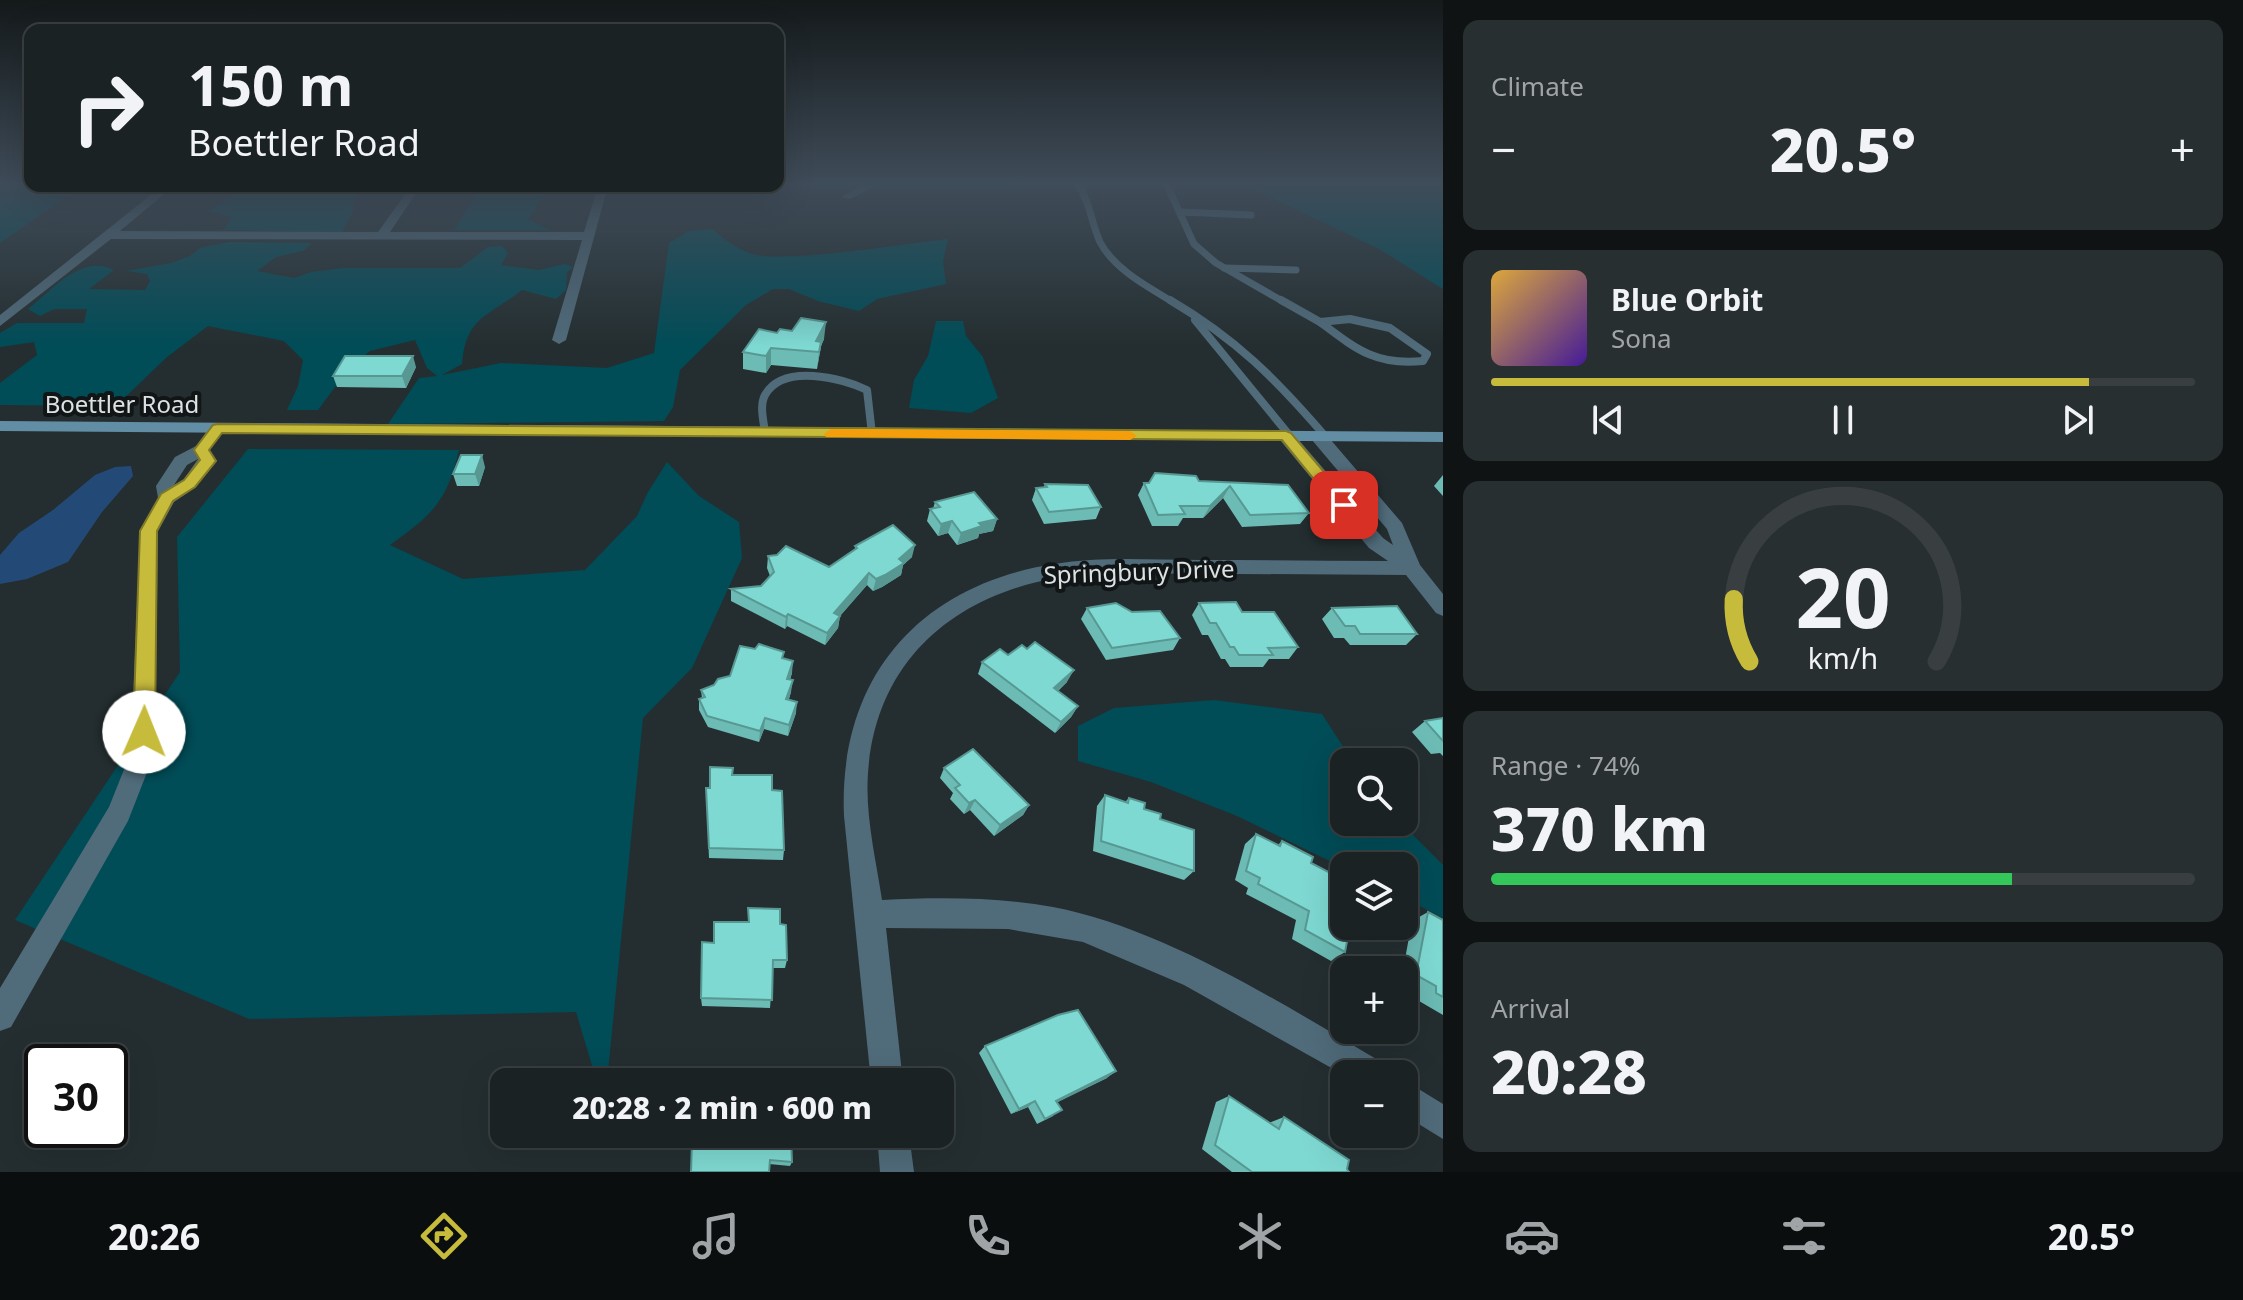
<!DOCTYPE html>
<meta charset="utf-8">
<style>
body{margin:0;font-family:"Noto Sans",sans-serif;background:#282f31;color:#f1f3f6;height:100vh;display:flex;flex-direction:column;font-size:30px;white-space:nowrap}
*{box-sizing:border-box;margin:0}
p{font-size:26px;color:#a0a4a6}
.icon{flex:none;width:44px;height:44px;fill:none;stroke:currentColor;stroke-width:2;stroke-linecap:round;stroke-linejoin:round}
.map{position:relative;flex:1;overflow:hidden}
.sheet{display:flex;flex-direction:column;gap:20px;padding:20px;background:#0f1314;width:800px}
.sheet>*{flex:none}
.banner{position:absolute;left:24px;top:24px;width:760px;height:168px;border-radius:16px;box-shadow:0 8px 32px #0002,0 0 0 2px #393f41;background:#1b2224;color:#f1f3f6;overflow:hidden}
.fabs{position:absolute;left:1330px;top:748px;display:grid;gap:16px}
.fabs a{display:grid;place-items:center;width:88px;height:88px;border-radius:16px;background:#1b2224;box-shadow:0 8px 32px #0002,0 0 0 2px #393f41;font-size:40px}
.speed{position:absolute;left:24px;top:1044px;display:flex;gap:16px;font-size:40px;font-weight:700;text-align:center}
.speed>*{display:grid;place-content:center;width:104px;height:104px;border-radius:50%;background:#1b2224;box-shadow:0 8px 32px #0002,0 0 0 2px #393f41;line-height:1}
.speed .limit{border:4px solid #111;border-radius:12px;background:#fff;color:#111}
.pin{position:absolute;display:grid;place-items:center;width:68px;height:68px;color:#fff;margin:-34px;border-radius:16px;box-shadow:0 4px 12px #0006}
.me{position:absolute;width:88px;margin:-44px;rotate:1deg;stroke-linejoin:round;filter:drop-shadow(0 0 6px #0008)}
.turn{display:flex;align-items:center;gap:28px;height:168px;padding:0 32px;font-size:36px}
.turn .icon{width:104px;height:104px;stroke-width:2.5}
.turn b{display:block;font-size:56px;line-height:68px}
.big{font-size:60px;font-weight:800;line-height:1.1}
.sheet .card{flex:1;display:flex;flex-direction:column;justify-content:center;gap:12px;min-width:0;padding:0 28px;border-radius:16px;background:#282f31}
.sheet .dial{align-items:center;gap:0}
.dial svg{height:208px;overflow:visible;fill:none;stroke:#393f41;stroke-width:7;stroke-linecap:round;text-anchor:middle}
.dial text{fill:#f1f3f6;stroke:none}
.song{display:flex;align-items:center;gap:24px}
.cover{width:96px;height:96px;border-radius:12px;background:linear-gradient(135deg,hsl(40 70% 55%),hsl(260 70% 35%))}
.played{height:8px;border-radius:4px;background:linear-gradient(90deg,#c7bb3c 85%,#393f41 85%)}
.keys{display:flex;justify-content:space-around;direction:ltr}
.heat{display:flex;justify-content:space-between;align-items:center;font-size:44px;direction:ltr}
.charge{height:12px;border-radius:6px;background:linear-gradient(90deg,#34c759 74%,#393f41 0)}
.trip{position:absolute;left:490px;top:1068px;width:464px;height:80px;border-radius:16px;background:#1b2224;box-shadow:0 8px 32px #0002,0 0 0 2px #393f41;font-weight:800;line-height:80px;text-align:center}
.menu{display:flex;height:128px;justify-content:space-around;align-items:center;background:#0b0e0e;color:#a0a4a6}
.menu .icon{width:56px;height:56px}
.menu .current{color:#c7bb3c}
.menu b{font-size:36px;color:#f1f3f6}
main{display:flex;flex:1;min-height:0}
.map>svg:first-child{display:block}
.green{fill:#004c57}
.water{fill:#234a76}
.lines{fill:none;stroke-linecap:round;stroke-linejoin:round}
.lane-far1{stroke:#506b7a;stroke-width:7}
.lane{stroke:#506b7a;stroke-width:8}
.street{fill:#506b7a;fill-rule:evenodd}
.secondary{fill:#628ea5;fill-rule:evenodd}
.wall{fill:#6cbbb5}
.shaded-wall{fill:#589893}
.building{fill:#7ed9d2;stroke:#589893;stroke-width:2}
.route{fill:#c7bb3c;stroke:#817a27;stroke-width:2}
.slow{fill:#f59e0b}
.labels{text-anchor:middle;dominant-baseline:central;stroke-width:8;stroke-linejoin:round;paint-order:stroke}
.street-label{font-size:24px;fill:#dce2e3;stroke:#111516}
</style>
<main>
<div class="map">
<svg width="1443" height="1172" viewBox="0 0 1443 1172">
<rect width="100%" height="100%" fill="#242e30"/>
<!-- green -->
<g class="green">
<polygon points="0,183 30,183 30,186 82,186 0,243"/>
<polygon points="1247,183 1443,183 1443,289 1379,249 1251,188"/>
<polygon points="238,186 358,186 352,214 342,232 224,230 231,217 209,211 233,195"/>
<polygon points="475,186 535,186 545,195 528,219 549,230 454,230 475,196"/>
<path d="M713 229C723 239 735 247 749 253 781 265 908 243 948 239L943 261 946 284 877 299 859 311 818 301 789 289H773L746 305 680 370 673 407 664 421 388 424 419 378 437 376 427 368 415 340 370 351 350 367 318 410H287L298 386 303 360 284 341 208 326 167 357 116 406 0 405V383L37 355 34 342 0 347V333L17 323H84L87 309H54L40 316 28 309C52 290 82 253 114 270L89 289 145 290 150 281 147 274 126 271 171 263 190 256 200 248 229 242 311 243 303 251 276 257 257 271 294 278 311 272 343 268H460L488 247 502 246 508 253 501 265 539 270 564 264 573 267 567 272 566 290 556 299 522 290C488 317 466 316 462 364L442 375 501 363 607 368 654 353 669 243 689 231Z"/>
<polygon points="936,321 963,321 966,336 983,357 998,398 971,413 909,408 914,380 928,356"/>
<path d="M248 449 459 450C447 502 432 515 390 545L463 579 585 570 637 516 648 492 667 462 699 496 739 522 742 558 692 668 643 718 607 1082H597L576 1012 249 1019 15 920 180 672 177 537Z"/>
<polygon points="1214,700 1322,714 1353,762 1344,762 1344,822 1400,822 1443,865 1443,918 1404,898 1404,866 1344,868 1237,816 1151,782 1078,761 1078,726 1114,708"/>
</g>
<!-- water -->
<polygon class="water" points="131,466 133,476 102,512 68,562 27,579 0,584 0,555 19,533 53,510 95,475 115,467"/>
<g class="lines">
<!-- lane-far1 -->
<g class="lane-far1">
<path d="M1077 183C1090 201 1091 222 1100 242 1114 269 1148 287 1173 302"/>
<polyline points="1166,183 1194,244 1216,263 1284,302"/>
<polyline points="1180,212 1251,215"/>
<polyline points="1224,268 1296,270"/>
</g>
<!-- lane -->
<g class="lane">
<path d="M1170 300C1236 339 1275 378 1325 436"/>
<polyline points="1281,300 1320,322"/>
<path d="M1350 319 1390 328 1427 354 1423 361C1376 366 1356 349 1320 322Z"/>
<polyline points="1195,320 1290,436"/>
<path d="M765 433C764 422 759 406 765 395 783 363 842 378 867 390L872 434"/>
</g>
<!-- street -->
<g class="street">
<polygon points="867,183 880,183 850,199 841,197"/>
<polygon points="162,186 174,186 120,231 378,232 411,186 421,186 390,232 584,232 598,186 608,186 566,340 559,344 552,340 582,240 111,239 0,326 0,315"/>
<path d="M218 423 226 428 210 450 217 461 196 487 174 502 158 531 155 752 128 821 11 1027 0 1031V988L109 807 131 752 140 531 158 498 156 486 175 457 196 446 212 425ZM198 459 184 479 174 485 187 465Z"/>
<path d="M1286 431 1292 432 1383 538 1393 545 1387 529 1312 440 1310 436 1312 432H1324L1402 523 1420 565 1443 594V616L1436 613 1406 575 1096 573C976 581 877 645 868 773 865 816 876 859 882 900 939 897 997 897 1053 907 1164 928 1286 1006 1383 1063L1388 1074 1344 1075 1184 985 1083 942 1008 929 886 928 903 1082H871L844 816C838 678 919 585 1054 564 1102 556 1151 560 1199 560 1262 560 1325 561 1388 561L1369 548 1280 440 1278 436 1280 432Z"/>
<polygon points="1404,1080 1443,1104 1443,1139 1404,1115"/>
<polygon points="877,1134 909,1134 914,1172 880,1172"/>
</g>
<!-- secondary -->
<polygon class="secondary" points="0,421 1443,432 1443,442 0,431"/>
</g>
<!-- wall -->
<g class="wall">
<polygon points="777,333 824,339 821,346 817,369 771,365 766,373 743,369 743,352"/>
<polygon points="416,367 406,388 337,387 333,376"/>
<polygon points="485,467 479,486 457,486 453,474"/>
<polygon points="1443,475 1443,496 1434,486"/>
<polygon points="1199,481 1288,485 1309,513 1300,524 1242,527 1223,498 1203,518 1183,518 1178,526 1152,526 1138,495 1144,483"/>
<polygon points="1045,484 1101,507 1096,519 1044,524 1032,500 1036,488 1044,487"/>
<polygon points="935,502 997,519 993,531 979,534 978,538 957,545 948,533 938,536 927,521 930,509 933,509"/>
<polygon points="855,546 912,557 903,565 901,575 882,587 873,591 867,585 840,616 838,628 825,645 787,626 785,629 731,601 731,589 761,586 770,576 767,568 768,556 829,567 855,549"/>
<polygon points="1199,603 1242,612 1298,647 1289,659 1269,659 1263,667 1230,667 1225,659 1221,659 1208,635 1202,635 1192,615"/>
<polygon points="1087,608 1180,638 1173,650 1106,660 1081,619"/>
<polygon points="1332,608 1417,634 1406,645 1350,645 1344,638 1334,638 1322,619"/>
<polygon points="1008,655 1067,682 1058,691 1078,706 1071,717 1055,733 978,674 982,662"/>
<polygon points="783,659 792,673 790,680 791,692 789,699 796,713 788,736 764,729 759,742 708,727 699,710 699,699 702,698 701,690 714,685 730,676"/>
<polygon points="1443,718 1443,756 1440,753 1431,754 1412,732 1425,721"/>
<polygon points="944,768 1029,805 1023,815 994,836 970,810 964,814 950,799 953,793 940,778"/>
<polygon points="732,775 772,790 784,850 783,860 709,858 706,788 710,788"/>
<polygon points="1105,795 1125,802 1129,798 1160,819 1194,871 1184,880 1093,851 1097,806"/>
<polygon points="1256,834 1278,845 1282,841 1311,863 1344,893 1345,952 1331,961 1292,939 1296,920 1246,894 1248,888 1235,880 1245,844"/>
<polygon points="748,908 780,924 787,960 785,968 773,968 770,1008 702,1006 701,998 748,922"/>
<polygon points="1428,912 1443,920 1443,1015 1419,1001 1419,994 1404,985 1404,970 1403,970 1412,921"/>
<polygon points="985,1046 1107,1078 1057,1102 1053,1116 1037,1124 1028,1107 1011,1114 979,1053"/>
<polygon points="1229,1096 1269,1123 1284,1117 1347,1169 1349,1172 1232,1172 1202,1149 1216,1102"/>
<polygon points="704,1142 792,1162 790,1166 769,1164"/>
</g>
<!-- shaded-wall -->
<g class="shaded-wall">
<polygon points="826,322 824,339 821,346 817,369 819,352 816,341"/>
<polygon points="771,348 771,365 766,373 766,356"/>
<polygon points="413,356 416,367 406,388 402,376"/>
<polygon points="482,455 485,467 479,486 475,474"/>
<polygon points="1230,486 1223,498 1203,518 1210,506"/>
<polygon points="997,519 993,531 979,534 978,538 957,545 961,533 979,523"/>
<polygon points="952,521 948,533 938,536 941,524"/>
<polygon points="915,545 912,557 903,565 901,575 882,587 873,591 876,579"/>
<polygon points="869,573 867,585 832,625 834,613"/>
<polygon points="788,614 787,626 785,629 786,617"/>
<polygon points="840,616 838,628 825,645 827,633"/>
<polygon points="793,661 792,673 786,690 787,679"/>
<polygon points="1074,670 1067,682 1048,699 1054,688"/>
<polygon points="793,680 791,692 785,710 786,699"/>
<polygon points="797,702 796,713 788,736 789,725"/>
<polygon points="1078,706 1071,717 1055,733 1061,722"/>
<polygon points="765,718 764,729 759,742 760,731"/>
<polygon points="975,800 970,810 964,814 969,803"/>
<polygon points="1029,805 1023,815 994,836 1000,825"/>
<polygon points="1116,1071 1107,1078 1048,1107 1056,1101"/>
<polygon points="1035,1101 1028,1107 1011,1114 1019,1109"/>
</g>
<!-- building -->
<g class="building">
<polygon points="801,318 826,322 816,341 821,342 819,352 771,348 766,356 743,352 759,329 777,333 780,329 792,331"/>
<polygon points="345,356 413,356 402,376 333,376"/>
<polygon points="461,455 482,455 475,474 453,474"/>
<polygon points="1155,473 1196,476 1199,481 1288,485 1309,513 1250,515 1230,486 1210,506 1180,506 1185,514 1158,515 1144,483 1149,483"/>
<polygon points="1045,484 1088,485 1101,507 1049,512 1036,488 1047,487"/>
<polygon points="974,492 997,519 979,523 982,526 961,533 952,521 941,524 930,509 940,507 935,502"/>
<polygon points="893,525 915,545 899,559 904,563 885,575 876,579 869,573 834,613 840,616 827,633 788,614 786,617 731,589 761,586 774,572 768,556 777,555 786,546 829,567 857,548 855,546"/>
<polygon points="1236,602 1242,612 1274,612 1298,647 1268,648 1273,655 1239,655 1234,647 1230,647 1216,623 1210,623 1199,603"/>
<polygon points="1116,603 1132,612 1160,611 1180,638 1112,648 1087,608"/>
<polygon points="1397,606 1417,634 1360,634 1355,626 1345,626 1332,608"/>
<polygon points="1035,642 1074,670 1054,688 1078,706 1061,722 982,662 1000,649 1008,655 1022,645 1027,649"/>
<polygon points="759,644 784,652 782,658 793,661 787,679 793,680 786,699 797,702 789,725 765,718 760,731 707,716 699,699 705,697 701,690 714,685 718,679 730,676 740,646 755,649"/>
<polygon points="1443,718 1443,741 1425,721"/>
<polygon points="973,749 1029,805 1000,825 975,800 969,803 955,788 960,785 944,768"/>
<polygon points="710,767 733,768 732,775 772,775 772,790 782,791 784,850 709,848 706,788 710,788"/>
<polygon points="1105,795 1128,803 1129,798 1145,803 1144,809 1161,814 1160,819 1194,830 1194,871 1101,841"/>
<polygon points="1256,834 1280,846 1282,841 1313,857 1311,863 1344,880 1344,926 1350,926 1345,952 1305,930 1309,911 1258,884 1260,878 1246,871"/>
<polygon points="748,908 780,909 780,924 786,925 787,960 773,960 772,1000 701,998 702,942 714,943 714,922 749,922"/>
<polygon points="1428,912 1443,920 1443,997 1436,993 1436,986 1416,975"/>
<polygon points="1078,1010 1116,1071 1056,1101 1062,1110 1045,1119 1035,1101 1019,1109 985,1046 1058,1015"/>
<polygon points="1229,1096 1279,1129 1284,1117 1349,1160 1347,1169 1349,1172 1252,1172 1215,1145"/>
<polygon points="705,1134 791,1134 792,1162 770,1160 769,1172 691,1172 692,1141 704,1142"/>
</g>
<!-- sky -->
<linearGradient id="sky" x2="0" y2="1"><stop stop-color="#14191a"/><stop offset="0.53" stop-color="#3f4c59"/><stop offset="1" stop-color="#3f4c59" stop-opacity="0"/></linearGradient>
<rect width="1443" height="347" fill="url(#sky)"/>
<!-- route -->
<polygon class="route" points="218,424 1286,431 1291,433 1352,505 1350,509 1338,509 1282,440 222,433 209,450 216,461 195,487 173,501 157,531 155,732 152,739 144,742 136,739 133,732 140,531 161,494 184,480 200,460 194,450 213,425"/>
<!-- slow -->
<polygon class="slow" points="831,429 1130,431 1137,436 1130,440 826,437 824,434"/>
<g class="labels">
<!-- street labels -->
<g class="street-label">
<text x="122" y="403">Boettler Road</text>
<text transform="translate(1139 571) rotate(-2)">Springbury Drive</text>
</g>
</g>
</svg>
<div class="fabs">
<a><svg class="icon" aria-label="search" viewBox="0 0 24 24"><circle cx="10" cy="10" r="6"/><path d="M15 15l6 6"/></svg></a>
<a><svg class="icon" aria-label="layers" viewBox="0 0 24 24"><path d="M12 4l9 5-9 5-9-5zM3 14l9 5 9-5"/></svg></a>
<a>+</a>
<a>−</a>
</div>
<div class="speed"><div class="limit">30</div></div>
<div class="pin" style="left:1344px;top:505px;background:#d93025"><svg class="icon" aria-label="arrive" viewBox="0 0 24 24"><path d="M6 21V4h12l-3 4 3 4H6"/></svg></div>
<svg class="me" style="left:144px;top:732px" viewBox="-20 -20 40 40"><circle r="19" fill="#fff"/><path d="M0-13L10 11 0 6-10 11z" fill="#c7bb3c"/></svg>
<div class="trip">20:28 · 2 min · 600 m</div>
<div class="banner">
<div class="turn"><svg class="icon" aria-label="right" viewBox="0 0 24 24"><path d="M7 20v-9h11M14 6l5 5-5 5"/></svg><div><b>150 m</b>Boettler Road</div></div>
</div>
</div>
<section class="sheet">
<div class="card"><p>Climate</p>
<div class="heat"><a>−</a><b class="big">20.5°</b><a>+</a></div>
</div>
<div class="card">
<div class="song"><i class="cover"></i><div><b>Blue Orbit</b><p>Sona</p></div></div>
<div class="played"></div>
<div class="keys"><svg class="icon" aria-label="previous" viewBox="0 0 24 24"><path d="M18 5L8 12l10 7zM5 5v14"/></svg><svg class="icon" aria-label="pause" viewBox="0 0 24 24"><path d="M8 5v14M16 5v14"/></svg><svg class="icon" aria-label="next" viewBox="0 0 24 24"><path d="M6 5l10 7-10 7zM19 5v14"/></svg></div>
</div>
<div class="card dial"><svg viewBox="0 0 100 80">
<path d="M14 69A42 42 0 1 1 86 69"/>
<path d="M14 69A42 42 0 0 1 8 45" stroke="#c7bb3c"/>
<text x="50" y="56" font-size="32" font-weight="700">20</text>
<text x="50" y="72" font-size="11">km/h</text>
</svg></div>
<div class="card"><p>Range · 74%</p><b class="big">370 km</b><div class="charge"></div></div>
<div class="card"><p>Arrival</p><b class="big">20:28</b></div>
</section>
</main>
<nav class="menu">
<b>20:26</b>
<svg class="icon current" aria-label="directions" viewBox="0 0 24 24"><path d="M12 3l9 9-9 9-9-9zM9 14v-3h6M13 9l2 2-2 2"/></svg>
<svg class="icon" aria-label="music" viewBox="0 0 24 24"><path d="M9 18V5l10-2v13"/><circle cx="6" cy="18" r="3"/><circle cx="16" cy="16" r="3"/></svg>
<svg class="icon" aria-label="phone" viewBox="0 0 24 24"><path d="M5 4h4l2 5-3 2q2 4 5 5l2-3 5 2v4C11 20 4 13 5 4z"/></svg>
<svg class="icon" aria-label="climate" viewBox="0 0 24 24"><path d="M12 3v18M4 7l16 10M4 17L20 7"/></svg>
<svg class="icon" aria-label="car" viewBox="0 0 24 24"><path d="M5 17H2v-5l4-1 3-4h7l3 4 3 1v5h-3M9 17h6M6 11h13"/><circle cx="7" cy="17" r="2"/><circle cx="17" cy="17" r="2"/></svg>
<svg class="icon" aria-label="filters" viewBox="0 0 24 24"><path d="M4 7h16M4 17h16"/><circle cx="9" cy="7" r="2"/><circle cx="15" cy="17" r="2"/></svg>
<b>20.5°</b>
</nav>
